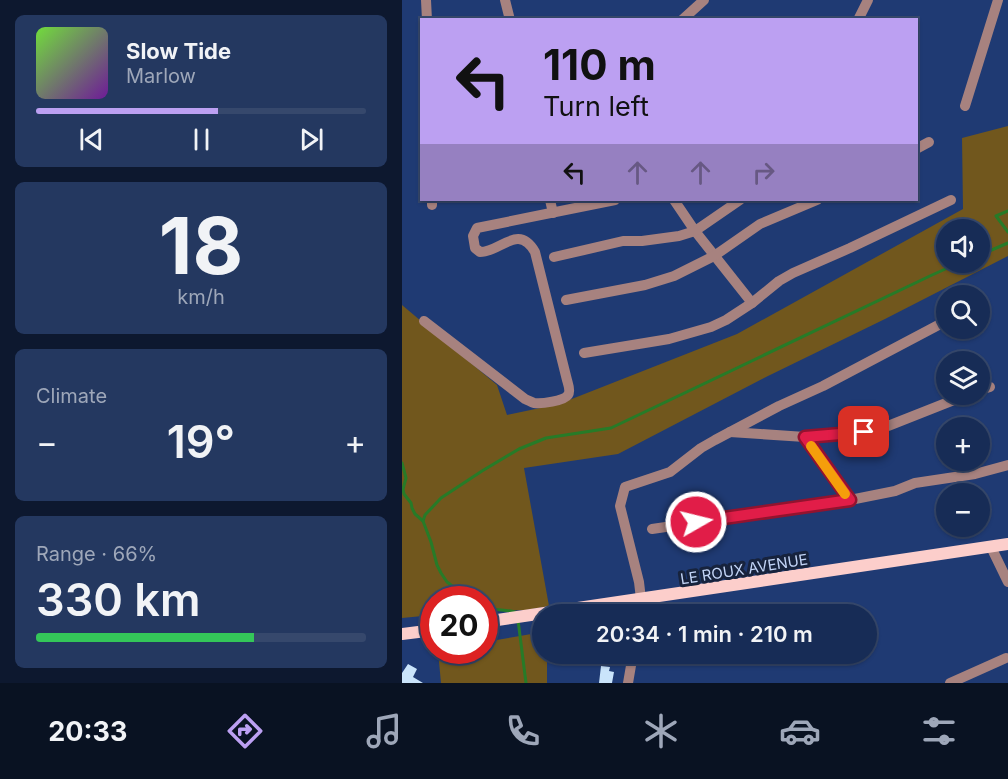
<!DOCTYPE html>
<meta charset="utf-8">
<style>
body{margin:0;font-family:Inter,sans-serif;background:#243860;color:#f1f3f6;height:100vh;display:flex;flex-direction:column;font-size:22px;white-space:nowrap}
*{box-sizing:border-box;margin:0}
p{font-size:20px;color:#9ea7b9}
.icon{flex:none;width:33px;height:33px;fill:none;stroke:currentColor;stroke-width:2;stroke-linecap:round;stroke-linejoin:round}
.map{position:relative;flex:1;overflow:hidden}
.panel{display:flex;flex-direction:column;gap:15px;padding:15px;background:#0d182f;width:402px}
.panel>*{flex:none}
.guide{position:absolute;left:18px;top:18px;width:498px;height:183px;border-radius:0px;box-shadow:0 2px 4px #0004,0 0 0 2px #36486c;background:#bca0f2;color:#111;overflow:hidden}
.fabs{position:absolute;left:534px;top:219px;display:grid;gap:12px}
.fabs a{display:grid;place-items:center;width:54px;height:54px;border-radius:50%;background:#172c56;box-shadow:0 2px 4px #0004,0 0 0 2px #36486c;font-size:30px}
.speed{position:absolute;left:18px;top:586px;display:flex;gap:12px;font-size:30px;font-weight:700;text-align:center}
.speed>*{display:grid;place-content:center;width:78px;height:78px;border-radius:50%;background:#172c56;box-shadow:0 2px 4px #0004,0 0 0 2px #36486c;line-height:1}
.speed .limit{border:9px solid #d22;background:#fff;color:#111}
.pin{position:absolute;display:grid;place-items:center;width:51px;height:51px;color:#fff;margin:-26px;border-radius:12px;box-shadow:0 3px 9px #0006}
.me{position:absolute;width:66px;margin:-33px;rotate:82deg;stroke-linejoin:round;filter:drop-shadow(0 0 4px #0008)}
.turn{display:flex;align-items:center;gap:21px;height:126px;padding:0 24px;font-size:27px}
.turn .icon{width:78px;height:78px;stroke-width:2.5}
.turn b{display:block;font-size:42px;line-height:51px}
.lanes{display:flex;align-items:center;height:57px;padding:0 24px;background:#0003;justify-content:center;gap:30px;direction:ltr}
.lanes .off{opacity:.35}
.big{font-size:45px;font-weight:600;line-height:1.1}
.panel .tile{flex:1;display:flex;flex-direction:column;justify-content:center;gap:9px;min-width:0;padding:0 21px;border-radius:9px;background:#243860}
.panel .dial{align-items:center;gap:0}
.dial b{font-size:78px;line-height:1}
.song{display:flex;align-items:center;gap:18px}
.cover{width:72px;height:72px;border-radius:9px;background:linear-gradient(135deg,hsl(100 70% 55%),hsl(280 70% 35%))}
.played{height:6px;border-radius:3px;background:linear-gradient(90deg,#bca0f2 55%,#36486c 55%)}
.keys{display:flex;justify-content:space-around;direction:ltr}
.heat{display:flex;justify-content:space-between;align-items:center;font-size:33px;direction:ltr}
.charge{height:9px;border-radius:4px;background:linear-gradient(90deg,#34c759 66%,#36486c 0)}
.trip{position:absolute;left:130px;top:604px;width:345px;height:60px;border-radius:30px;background:#172c56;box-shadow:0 2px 4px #0004,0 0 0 2px #36486c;font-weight:600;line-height:60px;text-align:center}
.menu{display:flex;height:96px;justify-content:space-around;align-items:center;background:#091222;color:#9ea7b9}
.menu .icon{width:42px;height:42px}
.menu .active{color:#bca0f2}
.menu b{font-size:27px;color:#f1f3f6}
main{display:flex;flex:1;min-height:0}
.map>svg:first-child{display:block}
.green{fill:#71571d;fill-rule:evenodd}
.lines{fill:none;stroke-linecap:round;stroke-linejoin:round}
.stream{stroke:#277b28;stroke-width:3}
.building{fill:#cae4fb}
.minor{stroke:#a7827f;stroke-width:10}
.major{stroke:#fccecb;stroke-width:12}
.route-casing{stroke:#92132f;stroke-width:15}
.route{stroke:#e11d48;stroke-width:10}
.slow{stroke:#f59e0b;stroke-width:10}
.labels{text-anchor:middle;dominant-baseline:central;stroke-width:6;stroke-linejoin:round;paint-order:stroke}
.street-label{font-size:15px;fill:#c2d4f6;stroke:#17233d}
</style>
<main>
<section class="panel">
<div class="tile">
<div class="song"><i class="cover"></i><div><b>Slow Tide</b><p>Marlow</p></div></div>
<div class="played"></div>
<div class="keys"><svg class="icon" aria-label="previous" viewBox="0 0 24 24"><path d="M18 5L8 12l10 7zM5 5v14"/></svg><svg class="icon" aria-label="pause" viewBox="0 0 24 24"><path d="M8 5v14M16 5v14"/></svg><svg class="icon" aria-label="next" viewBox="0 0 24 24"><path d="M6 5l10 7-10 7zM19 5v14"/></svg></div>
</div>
<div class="tile dial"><b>18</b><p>km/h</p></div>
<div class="tile"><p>Climate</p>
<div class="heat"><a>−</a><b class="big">19°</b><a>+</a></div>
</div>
<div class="tile"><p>Range · 66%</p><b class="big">330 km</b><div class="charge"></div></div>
</section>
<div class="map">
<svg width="606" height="683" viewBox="0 0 606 683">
<rect width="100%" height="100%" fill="#1f3a73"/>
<!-- green -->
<g class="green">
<path d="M606 126V256L483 319 366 376 216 454 122 468 147 606 125 610 83 611 82 600H32L31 615 0 618V305L95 385 105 415 157 404 335 334 561 209 560 138ZM544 230H578V262H544Z"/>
<polygon points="141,632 141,654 145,654 145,683 39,683 36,651 82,651 83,642"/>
</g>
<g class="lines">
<!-- stream -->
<g class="stream">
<polyline points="606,211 594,216 606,232"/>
<polyline points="578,255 606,243"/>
<polyline points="0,463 4,478 1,489 2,494 9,503 10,508 13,514 21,521"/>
<polyline points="69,600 45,582 39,573 35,565 29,542 21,521 23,515 39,498 80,471 117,449 144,438 209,428 530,275 559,262"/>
<path d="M82 607C93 611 103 609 113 612"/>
<polyline points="116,620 124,683"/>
</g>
</g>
<!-- building -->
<g class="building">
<polygon points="6,664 15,669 11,677 21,683 0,683 0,673"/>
<polygon points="199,666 208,667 207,671 212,672 210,683 197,683"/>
</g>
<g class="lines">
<!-- minor -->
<g class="minor">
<polyline points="24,0 25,20"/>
<polyline points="103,0 108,20"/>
<polyline points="280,20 302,0"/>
<polyline points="456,20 466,0"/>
<polyline points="563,106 596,0"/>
<polyline points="514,149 527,142"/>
<polyline points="30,200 30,205"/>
<polyline points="148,200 151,213"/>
<polyline points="272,200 293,231 350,303"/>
<polyline points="152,257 221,241 240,241 277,236 293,231 338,200"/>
<polyline points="164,300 243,285 272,276 312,256 358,224 415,200"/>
<path d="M22 321 123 399C126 400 129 402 132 403 139 404 162 401 166 395 169 391 166 384 165 380L133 252C116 223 99 252 78 252L73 248 71 236 75 228 213 200"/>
<polyline points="182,353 267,339 309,327 324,320 350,303 377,281 391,273 448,248 549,200"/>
<polyline points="578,390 588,387"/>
<polyline points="328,432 403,437 462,432 486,426 567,394"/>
<polyline points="403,437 448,500"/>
<polyline points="250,529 448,500 493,491 513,483 573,474 606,465"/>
<polyline points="589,547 606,582"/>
<polyline points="237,615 239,599 237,582 218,506 223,487 268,472 299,448 313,440 377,406 421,386 544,321"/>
<polyline points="226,683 231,654"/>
<polyline points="548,683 604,658"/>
</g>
<!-- major -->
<g class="major">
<polyline points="82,622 606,544"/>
<polyline points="0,634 32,630"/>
</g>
</g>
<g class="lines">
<defs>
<polyline id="route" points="294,522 448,500 403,437 462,432"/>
</defs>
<!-- route casing -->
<use href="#route" class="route-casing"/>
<!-- route -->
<use href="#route" class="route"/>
<!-- slow -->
<polyline class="slow" points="409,446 443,494"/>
</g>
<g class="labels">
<!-- street labels -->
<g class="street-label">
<text transform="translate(342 569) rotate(-9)">LE ROUX AVENUE</text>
</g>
</g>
</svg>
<div class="fabs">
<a><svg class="icon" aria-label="sound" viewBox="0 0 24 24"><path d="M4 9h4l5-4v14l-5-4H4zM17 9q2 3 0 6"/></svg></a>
<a><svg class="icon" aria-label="search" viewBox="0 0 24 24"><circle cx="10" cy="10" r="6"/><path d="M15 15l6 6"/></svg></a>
<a><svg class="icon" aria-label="layers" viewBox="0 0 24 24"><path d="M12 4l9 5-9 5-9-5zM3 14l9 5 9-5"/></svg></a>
<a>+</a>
<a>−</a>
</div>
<div class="speed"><div class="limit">20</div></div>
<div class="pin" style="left:462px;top:432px;background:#d93025"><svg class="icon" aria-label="arrive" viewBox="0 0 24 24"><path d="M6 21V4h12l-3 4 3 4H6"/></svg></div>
<svg class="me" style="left:294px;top:522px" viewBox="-20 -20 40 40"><circle r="17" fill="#e11d48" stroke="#fff" stroke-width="3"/><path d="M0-11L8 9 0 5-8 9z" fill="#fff"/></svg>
<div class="trip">20:34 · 1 min · 210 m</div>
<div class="guide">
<div class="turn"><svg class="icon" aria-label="left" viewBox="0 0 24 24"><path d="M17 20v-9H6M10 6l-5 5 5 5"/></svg><div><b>110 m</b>Turn left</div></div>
<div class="lanes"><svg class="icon" aria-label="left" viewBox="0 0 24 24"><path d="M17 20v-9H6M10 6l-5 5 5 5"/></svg><svg class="icon off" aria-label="ahead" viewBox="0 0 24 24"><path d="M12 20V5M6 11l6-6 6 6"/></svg><svg class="icon off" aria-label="ahead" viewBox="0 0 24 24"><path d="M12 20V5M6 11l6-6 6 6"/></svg><svg class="icon off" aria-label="right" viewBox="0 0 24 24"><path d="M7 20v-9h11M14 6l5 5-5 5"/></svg></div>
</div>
</div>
</main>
<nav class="menu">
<b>20:33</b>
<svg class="icon active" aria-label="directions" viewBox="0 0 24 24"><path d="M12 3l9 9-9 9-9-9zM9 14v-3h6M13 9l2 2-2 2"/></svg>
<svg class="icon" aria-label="music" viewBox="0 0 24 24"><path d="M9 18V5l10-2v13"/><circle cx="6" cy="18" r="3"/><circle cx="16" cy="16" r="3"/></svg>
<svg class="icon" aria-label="phone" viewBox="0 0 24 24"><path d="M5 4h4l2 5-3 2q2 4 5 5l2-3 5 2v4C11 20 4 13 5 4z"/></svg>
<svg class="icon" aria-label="climate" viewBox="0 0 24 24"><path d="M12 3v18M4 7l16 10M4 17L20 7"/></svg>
<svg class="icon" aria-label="car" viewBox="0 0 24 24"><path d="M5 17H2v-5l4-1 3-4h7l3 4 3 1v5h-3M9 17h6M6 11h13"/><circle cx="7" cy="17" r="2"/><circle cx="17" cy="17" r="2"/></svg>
<svg class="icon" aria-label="filters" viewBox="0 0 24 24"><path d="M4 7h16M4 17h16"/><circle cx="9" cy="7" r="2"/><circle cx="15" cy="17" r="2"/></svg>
</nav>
